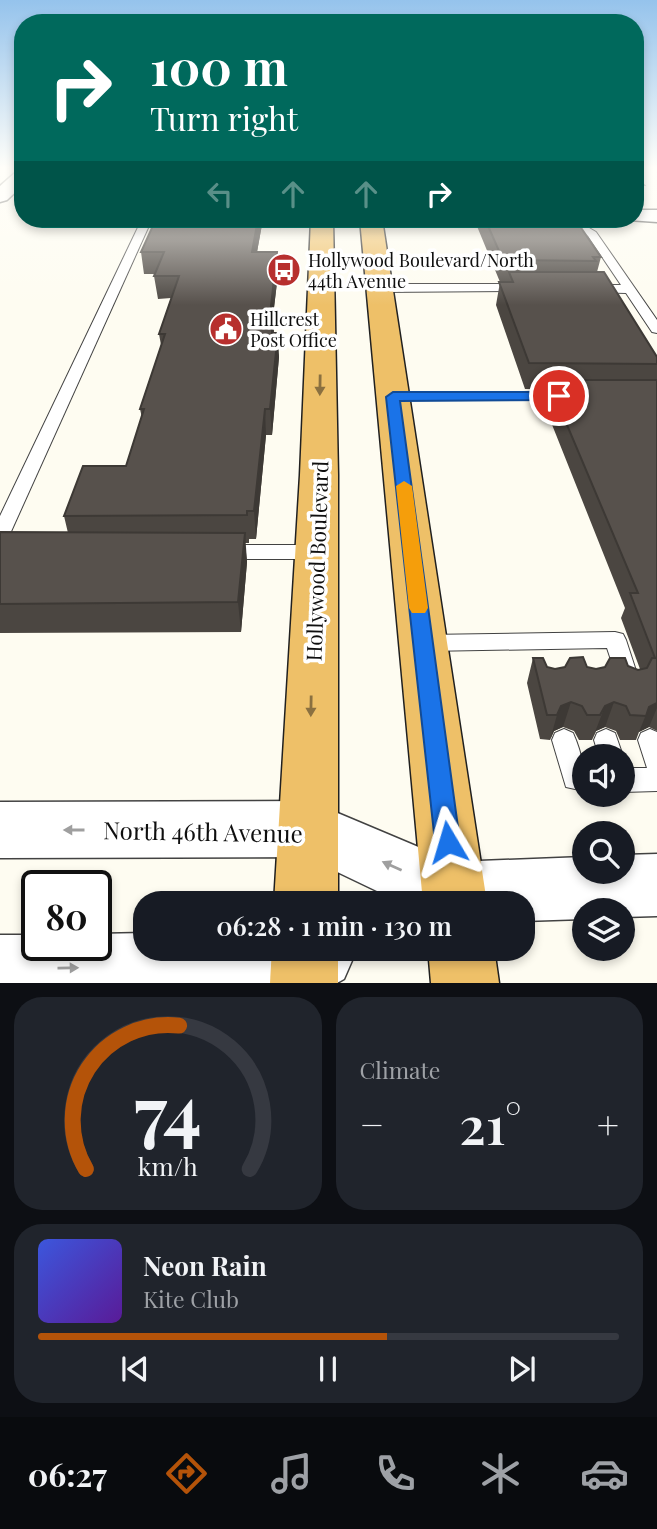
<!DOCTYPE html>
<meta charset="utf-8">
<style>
body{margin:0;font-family:"Playfair Display",serif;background:#20242c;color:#f1f3f6;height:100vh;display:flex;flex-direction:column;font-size:26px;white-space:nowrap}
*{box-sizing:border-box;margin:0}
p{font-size:23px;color:#9ea1a6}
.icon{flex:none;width:38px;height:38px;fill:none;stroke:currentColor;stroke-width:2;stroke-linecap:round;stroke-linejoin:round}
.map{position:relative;height:983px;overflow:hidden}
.side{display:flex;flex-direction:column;gap:14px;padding:14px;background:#0d0f14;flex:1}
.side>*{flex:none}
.hud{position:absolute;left:14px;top:14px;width:630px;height:214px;border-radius:28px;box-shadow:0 4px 10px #0003;background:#00695c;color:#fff;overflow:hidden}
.buttons{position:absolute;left:572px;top:744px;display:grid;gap:14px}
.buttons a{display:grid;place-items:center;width:63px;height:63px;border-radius:50%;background:#171b24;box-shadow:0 4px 10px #0003;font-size:35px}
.speed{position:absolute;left:21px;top:870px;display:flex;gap:14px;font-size:35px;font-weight:700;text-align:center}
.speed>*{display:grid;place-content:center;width:91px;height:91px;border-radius:50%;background:#171b24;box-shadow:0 4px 10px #0003;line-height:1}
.speed .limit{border:4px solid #111;border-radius:10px;background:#fff;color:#111}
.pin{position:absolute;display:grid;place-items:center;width:60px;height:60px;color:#fff;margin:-30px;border:4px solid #fff;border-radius:50%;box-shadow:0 2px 7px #0007}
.me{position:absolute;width:77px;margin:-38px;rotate:353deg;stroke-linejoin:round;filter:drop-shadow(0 0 5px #0008)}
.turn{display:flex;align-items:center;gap:24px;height:147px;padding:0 21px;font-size:32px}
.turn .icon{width:91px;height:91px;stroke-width:2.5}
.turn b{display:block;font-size:49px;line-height:60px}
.lanes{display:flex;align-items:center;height:66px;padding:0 21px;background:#0003;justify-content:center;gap:35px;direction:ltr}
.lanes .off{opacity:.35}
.big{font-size:52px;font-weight:600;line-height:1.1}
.side .card{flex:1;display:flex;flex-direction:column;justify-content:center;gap:10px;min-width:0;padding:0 24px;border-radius:28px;background:#20242c}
.side .dial{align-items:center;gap:0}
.dial svg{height:182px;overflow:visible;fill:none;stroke:#363941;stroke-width:7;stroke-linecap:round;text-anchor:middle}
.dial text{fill:#f1f3f6;stroke:none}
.song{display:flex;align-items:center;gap:21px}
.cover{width:84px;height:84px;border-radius:10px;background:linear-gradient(135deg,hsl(230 70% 55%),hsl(270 70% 35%))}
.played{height:7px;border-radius:4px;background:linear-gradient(90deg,#b45309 60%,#363941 60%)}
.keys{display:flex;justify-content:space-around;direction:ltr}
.heat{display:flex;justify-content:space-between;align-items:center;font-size:38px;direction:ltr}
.side .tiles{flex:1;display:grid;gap:14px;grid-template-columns:1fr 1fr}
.card:last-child{grid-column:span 2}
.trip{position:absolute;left:133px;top:891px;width:402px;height:70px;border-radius:28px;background:#171b24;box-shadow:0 4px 10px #0003;font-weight:600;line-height:70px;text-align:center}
.dock{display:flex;height:112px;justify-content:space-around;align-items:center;background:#090b0e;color:#9ea1a6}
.dock .icon{width:49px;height:49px}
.dock .selected{color:#b45309}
.dock b{font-size:32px;color:#f1f3f6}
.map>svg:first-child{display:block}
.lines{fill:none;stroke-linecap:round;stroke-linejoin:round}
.service-casing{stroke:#424242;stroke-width:2}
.minor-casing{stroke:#424242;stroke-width:3}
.tertiary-casing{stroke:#424242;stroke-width:3}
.trunk-casing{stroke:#202020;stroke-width:3}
.service{fill:#fff;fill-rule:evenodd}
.minor{fill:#fff;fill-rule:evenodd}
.tertiary{fill:#fff;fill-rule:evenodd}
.trunk{fill:#eec068;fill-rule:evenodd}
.wall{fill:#4b4641}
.shaded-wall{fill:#3d3935}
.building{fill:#57514c;stroke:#3d3935;stroke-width:2}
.oneway{fill:#8a7040}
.oneway2{fill:#9f9f9f}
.route{fill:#1a73e8;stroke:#114b97;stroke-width:2}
.slow{fill:#f59e0b}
.labels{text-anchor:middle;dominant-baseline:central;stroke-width:7;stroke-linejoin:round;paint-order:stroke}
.far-poi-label{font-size:18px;fill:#0f0f0f;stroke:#fff;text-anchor:start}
.street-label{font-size:21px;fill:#0f0f0f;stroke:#fff}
.near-street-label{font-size:24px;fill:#0f0f0f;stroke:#fff}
</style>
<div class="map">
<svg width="657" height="983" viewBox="0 0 657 983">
<rect width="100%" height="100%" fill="#fefcf1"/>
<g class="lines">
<defs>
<g id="service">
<polygon points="142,219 152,219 9,536 7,540 0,542 0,516"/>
<polygon points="562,219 574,219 596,232 657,320 657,333 652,332 626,293 588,292 588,286 592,285 621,285 588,236"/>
<polygon points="522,284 528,288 526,291 380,292 374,288 380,284"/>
<polygon points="393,392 566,392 573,396 566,400 388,399 386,396 388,393"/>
<polygon points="224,545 315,545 322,547 325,552 322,557 315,559 224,559 217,557 214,552 217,547"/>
<polygon points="615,632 623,634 626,640 639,680 636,687 628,689 620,687 607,648 426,651 418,649 415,643 418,637 426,635"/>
<path d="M564 729 573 733C581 751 586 771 584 791L566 787 552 740 555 733Z"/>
<polygon points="606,729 615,733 623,756 623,757 599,756 594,740 597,733"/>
<polygon points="650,729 657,732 657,791 623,792 623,768 647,768 638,740 641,733"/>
</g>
<g id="minor">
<polygon points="23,170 23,185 7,200 0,202 0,186 17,171"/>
<polygon points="635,210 657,210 657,222 628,220 635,219"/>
</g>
<g id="tertiary">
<polygon points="309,801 454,862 584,857 584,872 623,872 623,855 657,854 657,916 623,917 623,910 584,910 584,919 523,921 523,903 402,903 306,857 0,858 0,802"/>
<polygon points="145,933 145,948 351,948 354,956 344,979 337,983 0,983 0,935 37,935 37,945 96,945 96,934"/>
</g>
<g id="trunk">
<polygon points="311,219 333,219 338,475 338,903 274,903 300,475"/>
<polygon points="360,219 382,219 487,903 423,903"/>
<polygon points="272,948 338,948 338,983 270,983"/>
<polygon points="428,948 494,948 499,983 431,983"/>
</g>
</defs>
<!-- service casing -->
<use href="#service" class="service-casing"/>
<!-- minor casing -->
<use href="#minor" class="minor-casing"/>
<!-- tertiary casing -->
<use href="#tertiary" class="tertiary-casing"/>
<!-- trunk casing -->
<use href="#trunk" class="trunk-casing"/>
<!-- service -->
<use href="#service" class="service"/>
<!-- minor -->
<use href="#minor" class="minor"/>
<!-- tertiary -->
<use href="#tertiary" class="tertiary"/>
<!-- trunk -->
<use href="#trunk" class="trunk"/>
</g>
<!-- wall -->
<g class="wall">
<polygon points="635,171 640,176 639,179 644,185 640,204 635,204"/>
<polygon points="156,219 263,219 257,252 277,252 278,274 273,316 274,333 279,357 272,435 266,435 256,539 249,539 249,543 245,543 247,562 241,632 0,633 0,532 68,533 64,516 126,466 142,418 140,409 161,345 159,334 171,298 158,299 154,276 155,274 144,274 141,252"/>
<polygon points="474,219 575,219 601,257 597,272 657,357 657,731 649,727 639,732 636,740 620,740 616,731 605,727 596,731 592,740 579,740 574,731 563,727 554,731 550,740 540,739 527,683 533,658 547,667 555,669 587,667 596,669 628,666 638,670 640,669 621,618 625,608 543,402 546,389 525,389 496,305 500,282"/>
</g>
<!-- shaded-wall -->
<g class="shaded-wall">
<polygon points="258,219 263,219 253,274 252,252"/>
<polygon points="277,252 278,274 273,316 274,339 273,357 270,315"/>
<polygon points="278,333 279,357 272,435 270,409"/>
<polygon points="265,409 266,435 256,539 254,511"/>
<polygon points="245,533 247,562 241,632 238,602"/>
<polygon points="571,702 563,727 554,731 550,740 557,715 561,706"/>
<polygon points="614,702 605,727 596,731 592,740 605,706"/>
<polygon points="657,703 657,708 649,727 639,732 649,707"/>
</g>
<!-- building -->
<g class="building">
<polygon points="635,171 640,176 636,176 644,185 635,185"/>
<polygon points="156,219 258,219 252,252 277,252 270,315 273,315 272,333 278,333 270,409 265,409 254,511 247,511 247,515 64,516 83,466 126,466 144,409 140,409 165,334 159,334 179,276 154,276 164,252 141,252"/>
<polygon points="485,219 575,219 601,257 593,257 596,261 503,260"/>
<polygon points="509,272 604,272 657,357 657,364 529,363 499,282 513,282"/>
<polygon points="548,380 657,380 657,703 649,707 646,716 630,715 626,706 614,702 605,706 600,715 587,715 582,706 571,702 561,706 557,715 547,715 533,658 543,658 547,667 555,669 565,667 570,658 583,657 587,667 596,669 605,667 610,658 625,658 628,666 638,670 647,668 652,658 655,658 630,593 638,593"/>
<polygon points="0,532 245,533 238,602 0,604"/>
</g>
<!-- one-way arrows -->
<defs><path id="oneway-solid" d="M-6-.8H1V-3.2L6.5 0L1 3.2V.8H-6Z" transform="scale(1.75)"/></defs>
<g class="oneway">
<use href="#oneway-solid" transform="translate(320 385) rotate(91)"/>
<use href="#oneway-solid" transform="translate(311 706) rotate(91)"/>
</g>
<g class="oneway2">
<use href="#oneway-solid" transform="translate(74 830) rotate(180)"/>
<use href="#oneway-solid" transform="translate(392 866) rotate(-156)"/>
<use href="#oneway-solid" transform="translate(68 968) rotate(-1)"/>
</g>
<!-- sky -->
<linearGradient id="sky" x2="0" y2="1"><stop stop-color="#95c3ec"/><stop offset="0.55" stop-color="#fffef9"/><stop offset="1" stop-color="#fffef9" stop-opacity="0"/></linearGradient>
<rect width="657" height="305" fill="url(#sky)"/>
<!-- route -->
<polygon class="route" points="393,392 559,392 566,396 559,400 400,401 460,842 456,851 448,854 439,851 435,842 386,397"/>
<!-- slow -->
<polygon class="slow" points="404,481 412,486 428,608 425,613 412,613 409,608 396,486"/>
<!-- icons -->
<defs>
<symbol id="bus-disc" viewBox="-11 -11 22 22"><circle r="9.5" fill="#b72f2e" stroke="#fff"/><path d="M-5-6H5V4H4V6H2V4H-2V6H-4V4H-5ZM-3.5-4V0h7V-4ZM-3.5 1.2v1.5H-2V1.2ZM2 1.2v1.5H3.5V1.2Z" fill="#fff"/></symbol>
<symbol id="civic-disc" viewBox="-11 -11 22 22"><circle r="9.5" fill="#b72f2e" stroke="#fff"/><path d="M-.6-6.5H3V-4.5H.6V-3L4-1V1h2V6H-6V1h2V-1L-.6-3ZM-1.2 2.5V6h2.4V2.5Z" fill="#fff"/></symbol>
</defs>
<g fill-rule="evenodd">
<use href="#bus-disc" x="265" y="251" width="38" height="38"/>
<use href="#civic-disc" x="207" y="310" width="38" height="38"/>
</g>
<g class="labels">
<!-- far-poi labels -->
<g class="far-poi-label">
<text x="308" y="260">Hollywood Boulevard/North<tspan x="308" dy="21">44th Avenue</tspan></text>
<text x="250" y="319">Hillcrest<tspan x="250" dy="21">Post Office</tspan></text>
</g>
<!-- street labels -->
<g class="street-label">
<text transform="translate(316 561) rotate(-88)">Hollywood Boulevard</text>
</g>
<!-- near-street labels -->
<g class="near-street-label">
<text transform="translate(203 831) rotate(1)">North 46th Avenue</text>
</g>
</g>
</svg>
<div class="buttons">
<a><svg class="icon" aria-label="sound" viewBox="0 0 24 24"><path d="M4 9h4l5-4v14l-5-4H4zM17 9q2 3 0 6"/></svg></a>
<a><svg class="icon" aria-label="search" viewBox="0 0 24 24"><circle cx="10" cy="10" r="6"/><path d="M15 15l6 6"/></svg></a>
<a><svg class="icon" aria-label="layers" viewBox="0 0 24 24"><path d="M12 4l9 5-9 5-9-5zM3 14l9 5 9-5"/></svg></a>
</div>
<div class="speed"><div class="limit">80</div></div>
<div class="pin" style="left:559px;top:396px;background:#d93025"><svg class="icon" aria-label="arrive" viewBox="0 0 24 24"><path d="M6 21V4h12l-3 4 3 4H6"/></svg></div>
<svg class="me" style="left:448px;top:842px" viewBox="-20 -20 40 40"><path d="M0-17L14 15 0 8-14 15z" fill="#1a73e8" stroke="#fff" stroke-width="4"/></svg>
<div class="trip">06:28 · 1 min · 130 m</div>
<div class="hud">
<div class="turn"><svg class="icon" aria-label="right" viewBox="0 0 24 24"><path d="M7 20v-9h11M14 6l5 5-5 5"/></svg><div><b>100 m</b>Turn right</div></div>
<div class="lanes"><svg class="icon off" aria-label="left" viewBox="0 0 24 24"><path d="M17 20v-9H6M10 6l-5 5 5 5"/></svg><svg class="icon off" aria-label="ahead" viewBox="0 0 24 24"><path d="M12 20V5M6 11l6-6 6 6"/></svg><svg class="icon off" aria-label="ahead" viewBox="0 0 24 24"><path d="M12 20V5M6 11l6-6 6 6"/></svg><svg class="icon" aria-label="right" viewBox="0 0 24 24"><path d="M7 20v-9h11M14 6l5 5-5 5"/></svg></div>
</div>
</div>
<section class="side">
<div class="tiles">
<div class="card dial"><svg viewBox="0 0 100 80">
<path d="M14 69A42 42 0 1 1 86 69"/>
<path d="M14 69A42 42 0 0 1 55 6" stroke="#b45309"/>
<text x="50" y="56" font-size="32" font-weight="700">74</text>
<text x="50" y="72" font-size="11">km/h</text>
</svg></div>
<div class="card"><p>Climate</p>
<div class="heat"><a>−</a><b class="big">21°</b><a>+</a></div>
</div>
<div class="card">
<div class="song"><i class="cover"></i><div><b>Neon Rain</b><p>Kite Club</p></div></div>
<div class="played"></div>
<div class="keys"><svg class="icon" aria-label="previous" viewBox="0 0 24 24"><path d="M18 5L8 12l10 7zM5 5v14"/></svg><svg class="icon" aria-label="pause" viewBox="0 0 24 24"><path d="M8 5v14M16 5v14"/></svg><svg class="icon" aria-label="next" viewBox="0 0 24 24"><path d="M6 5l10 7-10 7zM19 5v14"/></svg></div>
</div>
</div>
</section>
<nav class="dock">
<b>06:27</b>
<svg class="icon selected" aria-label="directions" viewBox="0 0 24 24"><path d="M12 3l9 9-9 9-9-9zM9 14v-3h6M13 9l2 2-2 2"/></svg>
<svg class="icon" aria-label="music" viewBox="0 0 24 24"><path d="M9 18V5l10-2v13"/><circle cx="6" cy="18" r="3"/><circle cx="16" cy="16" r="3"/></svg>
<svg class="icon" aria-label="phone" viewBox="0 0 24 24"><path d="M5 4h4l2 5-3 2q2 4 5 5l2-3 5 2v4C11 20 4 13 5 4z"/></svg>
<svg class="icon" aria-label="climate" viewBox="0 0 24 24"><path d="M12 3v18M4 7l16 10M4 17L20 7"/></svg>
<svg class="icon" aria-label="car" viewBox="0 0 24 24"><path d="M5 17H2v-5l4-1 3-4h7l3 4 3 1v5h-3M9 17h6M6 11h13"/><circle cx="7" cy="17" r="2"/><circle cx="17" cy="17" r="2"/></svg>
</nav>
